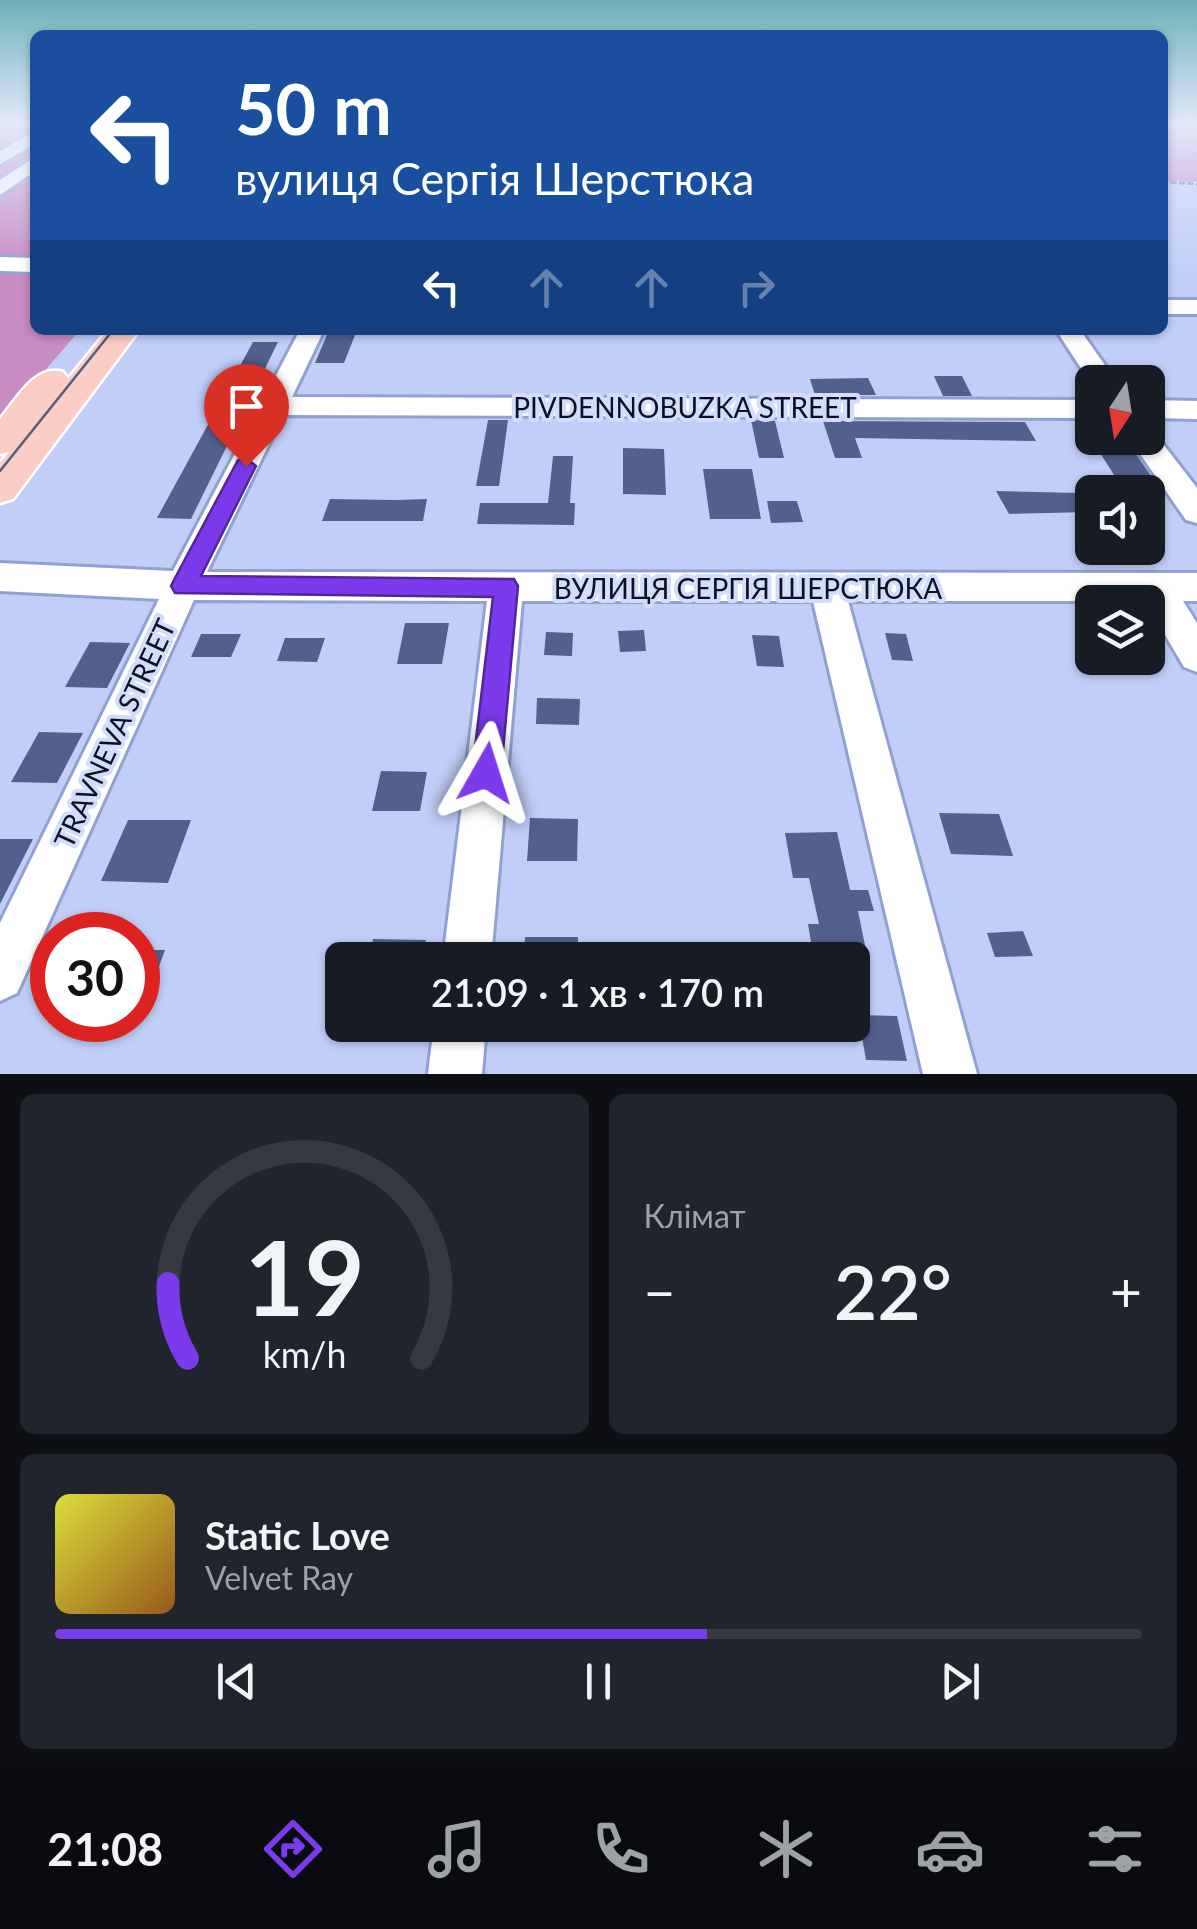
<!DOCTYPE html>
<html lang="uk">
<meta charset="utf-8">
<style>
body{margin:0;font-family:Lato,sans-serif;background:#20242c;color:#f1f3f6;height:100vh;display:flex;flex-direction:column;font-size:38px;white-space:nowrap}
*{box-sizing:border-box;margin:0}
p{font-size:32px;color:#9ea1a6}
.icon{flex:none;width:55px;height:55px;fill:none;stroke:currentColor;stroke-width:2;stroke-linecap:round;stroke-linejoin:round}
.map{position:relative;height:1074px;overflow:hidden}
.sheet{display:flex;flex-direction:column;gap:20px;padding:20px;background:#0d0f14;flex:1}
.sheet>*{flex:none}
.guide{position:absolute;left:30px;top:30px;width:1138px;height:305px;border-radius:15px;box-shadow:0 2px 8px #0004;background:#1a4fa0;color:#fff;overflow:hidden}
.needle{width:65px;rotate:192deg}
.buttons{position:absolute;left:1075px;top:365px;display:grid;gap:20px}
.buttons a{display:grid;place-items:center;width:90px;height:90px;border-radius:15px;background:#171b24;box-shadow:0 2px 8px #0004;font-size:50px}
.speed{position:absolute;left:30px;top:912px;display:flex;gap:20px;font-size:50px;font-weight:700;text-align:center}
.speed>*{display:grid;place-content:center;width:130px;height:130px;border-radius:50%;background:#171b24;box-shadow:0 2px 8px #0004;line-height:1}
.speed .limit{border:15px solid #d22;background:#fff;color:#111}
.pin{position:absolute;display:grid;place-items:center;width:85px;height:85px;color:#fff;margin:-102px -42px;border-radius:50% 50% 50% 0;rotate:-45deg;box-shadow:0 0 10px #0007}
.pin .icon{rotate:45deg}
.me{position:absolute;width:110px;margin:-55px;rotate:6deg;stroke-linejoin:round;filter:drop-shadow(0 0 8px #0008)}
.turn{display:flex;align-items:center;gap:35px;height:210px;padding:0 40px;font-size:45px}
.turn .icon{width:130px;height:130px;stroke-width:2.5}
.turn b{display:block;font-size:70px;line-height:85px}
.lanes{display:flex;align-items:center;height:95px;padding:0 40px;background:#0003;justify-content:center;gap:50px;direction:ltr}
.lanes .off{opacity:.35}
.big{font-size:75px;font-weight:600;line-height:1.1}
.sheet .tile{flex:1;display:flex;flex-direction:column;justify-content:center;gap:15px;min-width:0;padding:0 35px;border-radius:15px;background:#20242c}
.sheet .dial{align-items:center;gap:0}
.dial svg{height:260px;overflow:visible;fill:none;stroke:#363941;stroke-width:7;stroke-linecap:round;text-anchor:middle}
.dial text{fill:#f1f3f6;stroke:none}
.song{display:flex;align-items:center;gap:30px}
.cover{width:120px;height:120px;border-radius:15px;background:linear-gradient(135deg,hsl(60 70% 55%),hsl(30 70% 35%))}
.played{height:10px;border-radius:5px;background:linear-gradient(90deg,#7c3aed 60%,#363941 60%)}
.keys{display:flex;justify-content:space-around;direction:ltr}
.heat{display:flex;justify-content:space-between;align-items:center;font-size:55px;direction:ltr}
.sheet .tiles{flex:1;display:grid;gap:20px;grid-template-columns:1fr 1fr}
.tile:last-child{grid-column:span 2}
.trip{position:absolute;left:325px;top:942px;width:545px;height:100px;border-radius:15px;background:#171b24;box-shadow:0 2px 8px #0004;font-weight:600;line-height:100px;text-align:center}
.menu{display:flex;height:160px;justify-content:space-around;align-items:center;background:#090b0e;color:#9ea1a6}
.menu .icon{width:70px;height:70px}
.menu .selected{color:#7c3aed}
.menu b{font-size:45px;color:#f1f3f6}
.map>svg:first-child{display:block}
.green{fill:#c88bc2}
.building{fill:#52608d}
.lines{fill:none;stroke-linecap:round;stroke-linejoin:round}
.minor-casing{stroke:#90a1d2;stroke-width:6}
.major-casing{stroke:#fff;stroke-width:5}
.path{stroke:#727c9b;stroke-width:2.5;stroke-dasharray:6 2.5;stroke-linecap:butt}
.minor{fill:#fff;fill-rule:evenodd}
.major{fill:#facdc5;fill-rule:evenodd}
.tram{stroke:#57607b;stroke-width:2.5}
.route{fill:#7c3aed;stroke:#51269a;stroke-width:2.5}
.labels{text-anchor:middle;dominant-baseline:central;stroke-width:8;stroke-linejoin:round;paint-order:stroke}
.street-label{font-size:28px;fill:#0c1122;stroke:#d2ddfc}
</style>
<div class="map">
<svg width="1197" height="1074" viewBox="0 0 1197 1074">
<rect width="100%" height="100%" fill="#c1cff8"/>
<!-- green -->
<g class="green">
<polygon points="0,124 35,124 35,330 80,330 0,422"/>
<polygon points="1162,124 1197,124 1197,182 1163,181"/>
</g>
<!-- building -->
<g class="building">
<polygon points="329,330 357,330 344,363 315,363"/>
<polygon points="253,342 278,342 191,519 157,518"/>
<polygon points="934,376 962,376 972,396 943,396"/>
<polygon points="868,378 876,395 815,395 810,379"/>
<polygon points="488,420 508,420 499,486 476,486"/>
<polygon points="751,420 775,421 784,458 759,458"/>
<polygon points="823,421 1025,422 1036,441 855,438 862,458 835,458"/>
<polygon points="1096,438 1125,438 1162,492 1125,492 1100,453 1107,453"/>
<polygon points="623,448 664,449 666,495 623,494"/>
<polygon points="553,456 573,456 570,503 575,503 574,525 477,524 480,503 548,503"/>
<polygon points="703,469 752,469 761,519 710,519"/>
<polygon points="996,491 1077,493 1088,512 1009,514"/>
<polygon points="330,499 396,500 427,499 423,521 322,521"/>
<polygon points="767,501 797,501 803,522 771,523"/>
<polygon points="405,623 449,623 442,664 397,664"/>
<polygon points="644,630 646,651 620,652 618,631"/>
<polygon points="546,632 573,633 572,656 544,655"/>
<polygon points="885,633 906,634 913,661 892,660"/>
<polygon points="201,634 241,634 231,657 191,657"/>
<polygon points="752,635 779,636 784,667 757,666"/>
<polygon points="285,638 325,638 317,662 277,661"/>
<polygon points="90,642 130,643 107,688 65,687"/>
<polygon points="537,698 580,699 579,725 536,724"/>
<polygon points="39,732 83,733 57,783 11,782"/>
<polygon points="381,771 427,772 420,811 372,811"/>
<polygon points="939,813 999,814 1013,856 951,854"/>
<polygon points="530,818 578,819 577,861 527,861"/>
<polygon points="128,820 191,820 168,883 101,881"/>
<polygon points="837,832 850,890 868,890 874,911 858,911 868,960 814,960 808,924 819,924 809,878 793,878 785,833"/>
<polygon points="0,839 33,839 0,904"/>
<polygon points="1023,931 1033,956 995,957 987,933"/>
<polygon points="525,937 578,937 577,960 523,960"/>
<polygon points="373,939 426,940 423,960 369,960"/>
<polygon points="138,950 165,950 140,1018 138,1018"/>
<polygon points="858,1015 897,1016 907,1061 866,1060"/>
</g>
<g class="lines">
<defs>
<g id="minor">
<polygon points="35,131 35,144 0,164 0,151"/>
<polygon points="35,157 35,171 0,195 0,180"/>
<polygon points="0,257 35,258 35,272 0,271"/>
<rect x="1162" y="300" width="35" height="14"/>
<polygon points="300,330 324,330 292,397 1092,400 1092,418 283,415 207,572 1197,573 1197,601 1183,601 1197,623 1197,672 1184,667 1145,601 848,601 977,1074 923,1074 813,601 522,601 491,960 443,960 487,601 194,600 17,993 0,1001 0,923 159,599 0,591 0,563 173,571"/>
<polygon points="1056,330 1080,330 1117,382 1092,385"/>
<polygon points="1148,400 1197,401 1197,419 1148,418"/>
<polygon points="1148,429 1153,431 1197,488 1197,523 1186,520 1129,438 1148,438"/>
<polygon points="434,1025 486,1025 482,1074 428,1074"/>
</g>
<path id="major" d="M108 330H139L13 499 0 503V463L9 452 0 454V419C17 399 35 364 63 372L68 379Z"/>
</defs>
<!-- minor casing -->
<use href="#minor" class="minor-casing"/>
<!-- major casing -->
<use href="#major" class="major-casing"/>
<!-- path -->
<polyline class="path" points="1162,182 1197,184"/>
<!-- minor -->
<use href="#minor" class="minor"/>
<!-- major -->
<use href="#major" class="major"/>
<!-- tram -->
<polyline class="tram" points="0,471 113,330"/>
</g>
<!-- sky -->
<linearGradient id="sky" x2="0" y2="1"><stop stop-color="#6db1b6"/><stop offset="0.45" stop-color="#e3e9fc"/><stop offset="1" stop-color="#e3e9fc" stop-opacity="0"/></linearGradient>
<rect width="1197" height="274" fill="url(#sky)"/>
<!-- route -->
<polygon class="route" points="246,458 256,466 201,576 514,579 518,586 501,773 497,784 486,788 476,784 472,773 493,597 175,593 171,586 175,578 238,460"/>
<g class="labels">
<!-- street labels -->
<g class="street-label">
<text x="685" y="407">PIVDENNOBUZKA STREET</text>
<text x="748" y="588">ВУЛИЦЯ СЕРГІЯ ШЕРСТЮКА</text>
<text transform="translate(114 733) rotate(-65)">TRAVNEVA STREET</text>
</g>
</g>
</svg>
<div class="buttons">
<a><svg class="needle" viewBox="-14 -14 28 28"><path d="M0-13l5 13h-10z" fill="#e53935"/><path d="M0 13l5-13h-10z" fill="#9ea1a6"/></svg></a>
<a><svg class="icon" aria-label="sound" viewBox="0 0 24 24"><path d="M4 9h4l5-4v14l-5-4H4zM17 9q2 3 0 6"/></svg></a>
<a><svg class="icon" aria-label="layers" viewBox="0 0 24 24"><path d="M12 4l9 5-9 5-9-5zM3 14l9 5 9-5"/></svg></a>
</div>
<div class="speed"><div class="limit">30</div></div>
<div class="pin" style="left:246px;top:466px;background:#d93025"><svg class="icon" aria-label="arrive" viewBox="0 0 24 24"><path d="M6 21V4h12l-3 4 3 4H6"/></svg></div>
<svg class="me" style="left:486px;top:773px" viewBox="-20 -20 40 40"><path d="M0-17L14 15 0 8-14 15z" fill="#7c3aed" stroke="#fff" stroke-width="4"/></svg>
<div class="trip">21:09 · 1 хв · 170 m</div>
<div class="guide">
<div class="turn"><svg class="icon" aria-label="left" viewBox="0 0 24 24"><path d="M17 20v-9H6M10 6l-5 5 5 5"/></svg><div><b>50 m</b>вулиця Сергія Шерстюка</div></div>
<div class="lanes"><svg class="icon" aria-label="left" viewBox="0 0 24 24"><path d="M17 20v-9H6M10 6l-5 5 5 5"/></svg><svg class="icon off" aria-label="ahead" viewBox="0 0 24 24"><path d="M12 20V5M6 11l6-6 6 6"/></svg><svg class="icon off" aria-label="ahead" viewBox="0 0 24 24"><path d="M12 20V5M6 11l6-6 6 6"/></svg><svg class="icon off" aria-label="right" viewBox="0 0 24 24"><path d="M7 20v-9h11M14 6l5 5-5 5"/></svg></div>
</div>
</div>
<section class="sheet">
<div class="tiles">
<div class="tile dial"><svg viewBox="0 0 100 80">
<path d="M14 69A42 42 0 1 1 86 69"/>
<path d="M14 69A42 42 0 0 1 8 46" stroke="#7c3aed"/>
<text x="50" y="56" font-size="32" font-weight="700">19</text>
<text x="50" y="72" font-size="11">km/h</text>
</svg></div>
<div class="tile"><p>Клімат</p>
<div class="heat"><a>−</a><b class="big">22°</b><a>+</a></div>
</div>
<div class="tile">
<div class="song"><i class="cover"></i><div><b>Static Love</b><p>Velvet Ray</p></div></div>
<div class="played"></div>
<div class="keys"><svg class="icon" aria-label="previous" viewBox="0 0 24 24"><path d="M18 5L8 12l10 7zM5 5v14"/></svg><svg class="icon" aria-label="pause" viewBox="0 0 24 24"><path d="M8 5v14M16 5v14"/></svg><svg class="icon" aria-label="next" viewBox="0 0 24 24"><path d="M6 5l10 7-10 7zM19 5v14"/></svg></div>
</div>
</div>
</section>
<nav class="menu">
<b>21:08</b>
<svg class="icon selected" aria-label="directions" viewBox="0 0 24 24"><path d="M12 3l9 9-9 9-9-9zM9 14v-3h6M13 9l2 2-2 2"/></svg>
<svg class="icon" aria-label="music" viewBox="0 0 24 24"><path d="M9 18V5l10-2v13"/><circle cx="6" cy="18" r="3"/><circle cx="16" cy="16" r="3"/></svg>
<svg class="icon" aria-label="phone" viewBox="0 0 24 24"><path d="M5 4h4l2 5-3 2q2 4 5 5l2-3 5 2v4C11 20 4 13 5 4z"/></svg>
<svg class="icon" aria-label="climate" viewBox="0 0 24 24"><path d="M12 3v18M4 7l16 10M4 17L20 7"/></svg>
<svg class="icon" aria-label="car" viewBox="0 0 24 24"><path d="M5 17H2v-5l4-1 3-4h7l3 4 3 1v5h-3M9 17h6M6 11h13"/><circle cx="7" cy="17" r="2"/><circle cx="17" cy="17" r="2"/></svg>
<svg class="icon" aria-label="filters" viewBox="0 0 24 24"><path d="M4 7h16M4 17h16"/><circle cx="9" cy="7" r="2"/><circle cx="15" cy="17" r="2"/></svg>
</nav>
